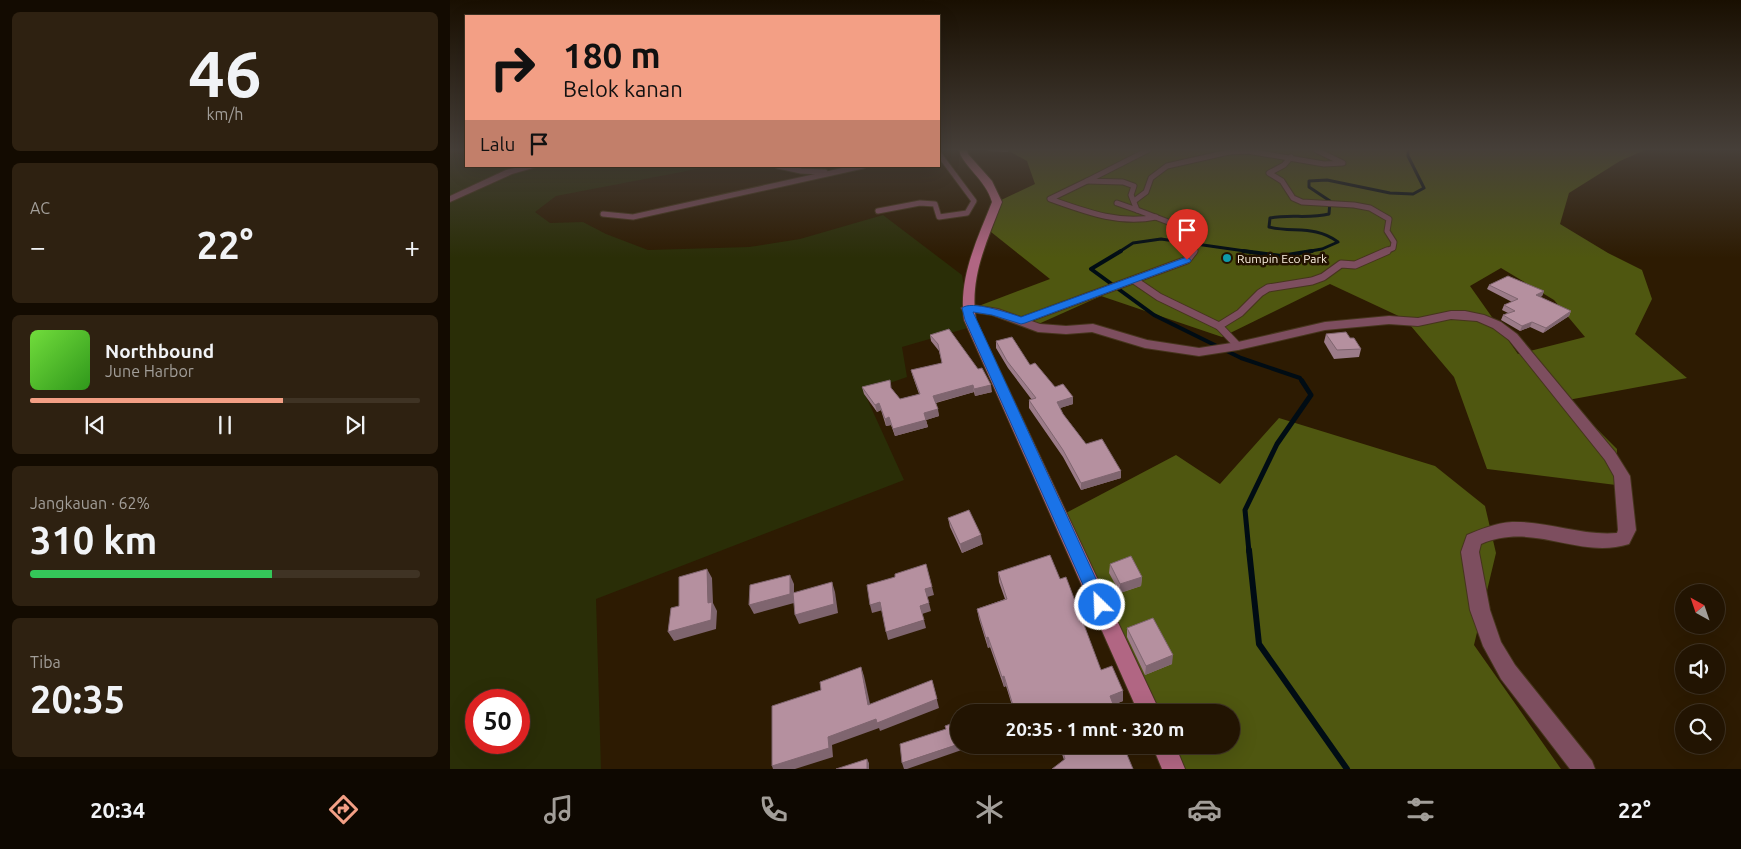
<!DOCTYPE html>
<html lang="id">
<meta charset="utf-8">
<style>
body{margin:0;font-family:Ubuntu,sans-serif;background:#2e2111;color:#f1f3f6;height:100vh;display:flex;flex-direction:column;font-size:19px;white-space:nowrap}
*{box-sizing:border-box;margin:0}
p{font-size:16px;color:#a29e99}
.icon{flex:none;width:28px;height:28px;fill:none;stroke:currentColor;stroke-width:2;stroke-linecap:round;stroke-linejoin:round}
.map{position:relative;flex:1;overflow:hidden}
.sheet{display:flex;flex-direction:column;gap:12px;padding:12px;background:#130b01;width:450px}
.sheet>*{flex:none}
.top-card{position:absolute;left:15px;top:15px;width:475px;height:152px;border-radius:0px;box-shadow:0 5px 20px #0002,0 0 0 1px #3f3324;background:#f39f85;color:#111;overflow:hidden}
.needle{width:32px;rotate:320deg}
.tools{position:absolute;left:1225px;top:584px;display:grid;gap:10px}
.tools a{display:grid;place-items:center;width:50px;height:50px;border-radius:50%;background:#221402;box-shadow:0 5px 20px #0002,0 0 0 1px #3f3324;font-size:25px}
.speed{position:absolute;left:15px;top:689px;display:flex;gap:10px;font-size:25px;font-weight:700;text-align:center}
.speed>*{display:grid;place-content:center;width:65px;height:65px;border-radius:50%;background:#221402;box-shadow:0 5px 20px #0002,0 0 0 1px #3f3324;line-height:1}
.speed .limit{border:8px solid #d22;background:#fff;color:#111}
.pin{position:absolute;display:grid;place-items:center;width:42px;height:42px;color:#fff;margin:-51px -21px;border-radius:50% 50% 50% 0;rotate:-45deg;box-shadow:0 0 5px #0007}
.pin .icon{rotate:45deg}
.me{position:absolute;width:55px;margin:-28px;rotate:336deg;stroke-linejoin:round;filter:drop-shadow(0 0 4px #0008)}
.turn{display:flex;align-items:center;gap:18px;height:105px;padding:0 15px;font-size:22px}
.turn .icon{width:65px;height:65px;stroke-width:2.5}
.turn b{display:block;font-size:35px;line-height:42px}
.then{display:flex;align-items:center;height:48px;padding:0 15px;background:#0003;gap:10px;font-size:19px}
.big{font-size:38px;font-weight:700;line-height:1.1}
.sheet .widget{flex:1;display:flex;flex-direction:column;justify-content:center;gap:8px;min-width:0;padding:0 18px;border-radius:8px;background:#2e2111}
.sheet .dial{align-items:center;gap:0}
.dial b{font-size:65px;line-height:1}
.song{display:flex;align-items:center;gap:15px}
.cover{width:60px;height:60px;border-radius:8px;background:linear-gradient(135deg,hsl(100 70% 55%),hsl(110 70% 35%))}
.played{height:5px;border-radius:2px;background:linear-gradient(90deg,#f39f85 65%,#3f3324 65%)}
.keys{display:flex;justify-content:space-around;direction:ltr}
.heat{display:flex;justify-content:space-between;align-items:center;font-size:28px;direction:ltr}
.charge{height:8px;border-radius:4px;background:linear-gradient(90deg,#34c759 62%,#3f3324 0)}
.trip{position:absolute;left:500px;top:704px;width:290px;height:50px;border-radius:25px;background:#221402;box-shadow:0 5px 20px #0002,0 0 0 1px #3f3324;font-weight:700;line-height:50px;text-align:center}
.dock{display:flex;height:80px;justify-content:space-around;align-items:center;background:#0e0801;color:#a29e99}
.dock .icon{width:35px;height:35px}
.dock .selected{color:#f39f85}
.dock b{font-size:22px;color:#f1f3f6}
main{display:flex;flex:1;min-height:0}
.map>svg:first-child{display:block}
.green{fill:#2a2e07;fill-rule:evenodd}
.forest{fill:#4f5710;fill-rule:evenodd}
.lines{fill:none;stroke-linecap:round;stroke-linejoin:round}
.stream-far3{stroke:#000c14;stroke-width:3}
.stream-far2{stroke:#000c14;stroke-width:4}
.stream-far1{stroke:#000c14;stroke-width:5}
.stream{stroke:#000c14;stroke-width:6}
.service-far1-casing{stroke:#46351d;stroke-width:7}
.service-casing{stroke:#46351d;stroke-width:9}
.minor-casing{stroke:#46351d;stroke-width:2}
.secondary-casing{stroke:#46351d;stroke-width:2}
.service-far1{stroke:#7d4e5f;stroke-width:5}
.service{stroke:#7d4e5f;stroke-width:7}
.minor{fill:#7d4e5f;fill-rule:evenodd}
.secondary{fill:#b16683;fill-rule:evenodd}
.wall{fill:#9c7c89}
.shaded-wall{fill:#7f656f}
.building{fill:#b5909f;stroke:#7f656f}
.route{fill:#1a73e8;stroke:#114b97}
.culture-dot{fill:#0f9aa8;stroke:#231200;stroke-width:2}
.labels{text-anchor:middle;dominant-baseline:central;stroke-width:5;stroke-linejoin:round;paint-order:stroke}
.far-poi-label{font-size:12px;fill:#fcf0e0;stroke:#231200;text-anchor:start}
</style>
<main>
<section class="sheet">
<div class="widget dial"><b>46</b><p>km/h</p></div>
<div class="widget"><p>AC</p>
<div class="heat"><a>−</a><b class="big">22°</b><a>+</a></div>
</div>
<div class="widget">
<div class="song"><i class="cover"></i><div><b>Northbound</b><p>June Harbor</p></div></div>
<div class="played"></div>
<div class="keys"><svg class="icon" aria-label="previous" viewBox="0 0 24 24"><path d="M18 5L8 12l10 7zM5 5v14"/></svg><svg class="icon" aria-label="pause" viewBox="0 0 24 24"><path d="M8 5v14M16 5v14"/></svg><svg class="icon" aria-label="next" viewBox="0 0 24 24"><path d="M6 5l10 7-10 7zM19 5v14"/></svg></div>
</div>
<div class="widget"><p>Jangkauan · 62%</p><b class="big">310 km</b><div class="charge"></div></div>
<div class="widget"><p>Tiba</p><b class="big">20:35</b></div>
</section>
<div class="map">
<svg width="1291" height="769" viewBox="0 0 1291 769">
<rect width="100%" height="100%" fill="#2d1b02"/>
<!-- green -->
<path class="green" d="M0 150H16V166H263L106 196 85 212 100 223 133 222 156 234 198 250 299 247 350 239 433 215 512 275 521 327 452 347 457 377 414 392 454 480 146 599 151 769H0ZM26 700H69V742H26Z"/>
<!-- forest -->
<g class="forest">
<path d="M557 150H1195L1170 161 1119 193 1110 224 1158 253 1192 270 1202 299 1185 334 1237 378 1118 400 1167 449 1166 485 1037 469 1004 377 955 319 880 284 772 337 651 296 584 326 518 310 600 279 536 228 549 201 585 184 577 161ZM1051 268 1104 300 1135 337 1068 354 1020 286Z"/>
<polygon points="829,418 985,466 1035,506 1046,553 1024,645 1111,769 728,769 718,745 781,745 781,712 703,712 614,514 726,455 770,484"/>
</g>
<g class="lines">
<!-- stream-far3 -->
<g class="stream-far3">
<polyline points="669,252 683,243 711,239 802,252"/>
<path d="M855 252 872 249 888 242C865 225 844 233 819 227L820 218C840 214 859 219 879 214L880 201 859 187V181L877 180 940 193 963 194 974 188 958 156V150"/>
</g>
<!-- stream-far2 -->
<g class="stream-far2">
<polyline points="671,251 641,269 704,315 791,358 850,378 853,383"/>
<polyline points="793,251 831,256 862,251"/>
</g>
<!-- stream-far1 -->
<polyline class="stream-far1" points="799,552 795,510 827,444 861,395 852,381"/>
<!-- stream -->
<polyline class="stream" points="799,550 809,644 897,769"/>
<defs>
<g id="service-far1">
<polyline points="698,150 637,181 673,182 684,186 681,195 687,210 721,223 744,235 745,246 743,252"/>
<polyline points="841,157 834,165 819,173 832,181 843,198 852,202 904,205 920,208 939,219 937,231 944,242 943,248 934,252"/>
<polyline points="328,166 351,171 375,172"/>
<path d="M637 181 600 199C634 211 669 225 706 217"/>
<polyline points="684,201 696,192 701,178 717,166 779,152 798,151 874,164 893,163 866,150"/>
<polyline points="667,203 687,210"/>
<polyline points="428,211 470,203 485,204 489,217 517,213 524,201 489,154"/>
<polyline points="153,214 183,217 413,166"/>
</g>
<g id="service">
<polyline points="684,280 709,297 769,326 790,313 810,293 818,288 862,281 873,277 891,264 905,265 937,251"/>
<polyline points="571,321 737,260 744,251"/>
<polyline points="769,326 788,346"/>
</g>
<g id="minor">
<polygon points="73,166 90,166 62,174 0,202 0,196 56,170"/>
<path d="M517 304 548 309 590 324 616 326 643 324 697 340 749 348 788 342 875 322 939 316 968 318 1001 311H1015L1034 315 1051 322 1067 334 1165 452 1180 476 1186 530 1179 544C1129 560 1084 521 1031 544L1029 552 1040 610 1051 642 1065 665 1142 761 1145 769H1120L1051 679 1033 646 1020 610 1011 552 1017 535C1031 529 1046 523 1062 522 1098 521 1131 536 1167 533L1168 530 1164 476 1155 460 1059 340 1043 328 1027 321 1001 319 968 326 939 324 875 330 788 350 749 356 695 348 642 332 616 334 588 332 542 315 513 311 511 308Z"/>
</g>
<g id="secondary">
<path d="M509 150H517L518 154 542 181 552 202C537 241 519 278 526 320L710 712H688L514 320C508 278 527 240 542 202 536 180 512 165 509 150Z"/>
<polygon points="702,745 725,745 735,769 712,769"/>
</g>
</defs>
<!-- service-far1 casing -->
<use href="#service-far1" class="service-far1-casing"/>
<!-- service casing -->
<use href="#service" class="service-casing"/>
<!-- minor casing -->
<use href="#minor" class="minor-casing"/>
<!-- secondary casing -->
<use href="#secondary" class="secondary-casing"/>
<!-- service-far1 -->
<use href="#service-far1" class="service-far1"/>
<!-- service -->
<use href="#service" class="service"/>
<!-- minor -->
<use href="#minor" class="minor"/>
<!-- secondary -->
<use href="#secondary" class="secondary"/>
</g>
<!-- wall -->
<g class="wall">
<polygon points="538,150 559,150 558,152 538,151"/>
<polygon points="1039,285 1094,291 1092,296 1090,297 1121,311 1119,316 1093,333 1080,327 1070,331 1051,320 1053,315 1058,313 1052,310 1054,305 1062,302 1037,289"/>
<polygon points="876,334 911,349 909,357 884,359 874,342"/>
<polygon points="480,335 542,392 525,396 524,392 486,403 489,416 476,420 478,427 445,436 441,425 436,426 431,410 427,412 414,394 412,387 442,389 450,399 469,394 463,377 461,370 492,363 489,351 481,341"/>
<polygon points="546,341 580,365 623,404 610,408 613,414 636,444 671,478 631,490 613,457 579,408 579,400 582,400 558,368 546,348"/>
<polygon points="498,518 533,544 512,553 500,527"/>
<polygon points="660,564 692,577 691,586 670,593 659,573"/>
<polygon points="548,572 610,579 651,670 673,701 663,705 666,712 564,712 556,686 554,687 540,647 538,648 529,619 527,609 555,599 549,582"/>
<polygon points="677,628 722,664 695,675 677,637"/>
<polygon points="609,745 673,745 614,760"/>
</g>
<!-- shaded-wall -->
<g class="shaded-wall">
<polygon points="1094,291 1092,296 1084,300 1086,295"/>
<polygon points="1121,311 1119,316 1093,333 1096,328"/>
<polygon points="1082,322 1080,327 1070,331 1072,326"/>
<polygon points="523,385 524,392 484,403 483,396"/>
<polygon points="541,385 542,392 525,396 524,389"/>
<polygon points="623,397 623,404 607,409 607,402"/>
<polygon points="429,403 431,410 427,412 425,405"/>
<polygon points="488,409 489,416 476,420 478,427 445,436 443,429 474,413"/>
<polygon points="439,417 441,425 436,426 435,419"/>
<polygon points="671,471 671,478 631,490 631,483"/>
<polygon points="531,535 533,544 512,553 510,544"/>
<polygon points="257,569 262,578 263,603 267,611 266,629 224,641 218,632 258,603"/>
<polygon points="340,575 344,584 344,603 304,614 299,605"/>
<polygon points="692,577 691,586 670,593 670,584"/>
<polygon points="382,582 385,592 388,613 349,624 345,615"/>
<polygon points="482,587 484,595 477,597 475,589"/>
<polygon points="430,602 433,610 422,613 420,605"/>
<polygon points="479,603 481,611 472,614 470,606"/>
<polygon points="474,620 476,628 438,640 436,632"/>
<polygon points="538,637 540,647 538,648 536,638"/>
<polygon points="723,655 722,664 695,675 696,666"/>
<polygon points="411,667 414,676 422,713 418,705"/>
<polygon points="554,676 556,686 554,687 552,677"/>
<polygon points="482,680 489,708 430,731 429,728 382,745 383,757 345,769 323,769 322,766 378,737"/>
<polygon points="673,691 673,701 659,706 660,696"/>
<polygon points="509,744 509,745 526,745 457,769 454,769 452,763"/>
<polygon points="417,759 419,763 419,769 417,769"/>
</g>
<!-- building -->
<g class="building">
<polygon points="1058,276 1094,291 1086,295 1121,311 1096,328 1082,322 1072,326 1053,315 1065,311 1054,305 1068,299 1039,285"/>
<polygon points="499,329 528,369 532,368 541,385 524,389 523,385 483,396 488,409 474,413 476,420 443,429 439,417 435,419 429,403 425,405 412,387 440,380 441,388 450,399 470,394 461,370 492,363 488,344 480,335"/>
<polygon points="896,332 900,338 904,338 911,349 887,350 876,334"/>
<polygon points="562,337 580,365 585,363 605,387 613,384 623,397 607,402 613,414 636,444 652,439 671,471 631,483 613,450 579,400 586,398 557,361 546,341"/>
<polygon points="519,510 531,535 510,544 498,518"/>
<polygon points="600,555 610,579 616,577 651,670 662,666 673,691 660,696 666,712 565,712 554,676 552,677 538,637 536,638 527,609 557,599 548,572"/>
<polygon points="681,556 692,577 670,584 660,564"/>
<polygon points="476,564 482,587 475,589 479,603 470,606 474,620 436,632 430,602 420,605 417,585 445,577 445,574"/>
<polygon points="257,569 258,603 262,602 261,620 218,632 221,608 229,606 229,577"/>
<polygon points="340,575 340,594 299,605 300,585"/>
<polygon points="382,582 384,604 345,615 343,593"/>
<polygon points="703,618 723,655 696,666 677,628"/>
<polygon points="411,667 418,705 482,680 487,699 427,723 426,719 378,737 379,748 322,766 322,706 371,690 370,682"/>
<polygon points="509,721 509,744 452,763 450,744 496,729 495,726"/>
<polygon points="611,745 673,745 683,769 602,769 615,759"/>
<polygon points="417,759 417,769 386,769"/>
</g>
<!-- sky -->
<linearGradient id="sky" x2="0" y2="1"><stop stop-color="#190f01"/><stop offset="0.58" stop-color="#463f39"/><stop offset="1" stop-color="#463f39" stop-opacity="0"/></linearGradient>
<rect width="1291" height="258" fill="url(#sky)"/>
<!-- route -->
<path class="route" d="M737 257 741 260 740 262 575 323 571 324 542 315 523 312 658 605 656 610 650 612 644 610 642 605 515 320 512 308C521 300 559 313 571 317Z"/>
<!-- markers -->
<circle class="culture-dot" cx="777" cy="258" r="5"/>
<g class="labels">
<!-- far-poi labels -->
<g class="far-poi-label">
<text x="787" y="258">Rumpin Eco Park</text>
</g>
</g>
</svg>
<div class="tools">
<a><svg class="needle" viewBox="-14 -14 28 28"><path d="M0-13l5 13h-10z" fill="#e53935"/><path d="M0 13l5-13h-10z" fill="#a29e99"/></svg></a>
<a><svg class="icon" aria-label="sound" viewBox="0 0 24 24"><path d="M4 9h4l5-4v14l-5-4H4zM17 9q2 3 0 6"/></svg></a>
<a><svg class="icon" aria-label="search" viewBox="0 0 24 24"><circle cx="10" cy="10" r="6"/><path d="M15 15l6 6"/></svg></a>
</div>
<div class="speed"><div class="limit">50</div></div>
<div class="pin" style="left:737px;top:260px;background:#d93025"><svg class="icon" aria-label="arrive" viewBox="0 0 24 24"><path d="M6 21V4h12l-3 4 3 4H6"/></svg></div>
<svg class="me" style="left:650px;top:605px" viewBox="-20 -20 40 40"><circle r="17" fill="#1a73e8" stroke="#fff" stroke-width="3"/><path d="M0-11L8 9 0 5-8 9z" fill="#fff"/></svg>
<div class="trip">20:35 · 1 mnt · 320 m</div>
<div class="top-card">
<div class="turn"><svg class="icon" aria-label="right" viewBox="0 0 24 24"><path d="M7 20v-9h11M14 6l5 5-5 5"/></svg><div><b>180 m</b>Belok kanan</div></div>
<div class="then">Lalu<svg class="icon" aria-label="arrive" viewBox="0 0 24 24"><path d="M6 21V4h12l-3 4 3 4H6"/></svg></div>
</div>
</div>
</main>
<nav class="dock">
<b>20:34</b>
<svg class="icon selected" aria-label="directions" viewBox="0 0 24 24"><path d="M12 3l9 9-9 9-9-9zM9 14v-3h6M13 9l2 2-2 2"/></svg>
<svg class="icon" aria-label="music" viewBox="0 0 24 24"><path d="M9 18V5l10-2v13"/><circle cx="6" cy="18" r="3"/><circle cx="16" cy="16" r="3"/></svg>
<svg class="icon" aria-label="phone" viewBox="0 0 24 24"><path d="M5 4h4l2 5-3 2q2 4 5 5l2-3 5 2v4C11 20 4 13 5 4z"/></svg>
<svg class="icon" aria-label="climate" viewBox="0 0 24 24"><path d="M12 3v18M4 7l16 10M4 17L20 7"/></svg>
<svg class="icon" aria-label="car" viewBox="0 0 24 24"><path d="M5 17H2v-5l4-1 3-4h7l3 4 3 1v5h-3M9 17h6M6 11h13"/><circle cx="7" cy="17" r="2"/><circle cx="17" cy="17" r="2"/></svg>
<svg class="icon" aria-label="filters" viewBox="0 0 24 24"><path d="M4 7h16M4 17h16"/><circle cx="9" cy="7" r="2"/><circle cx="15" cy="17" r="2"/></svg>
<b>22°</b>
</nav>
